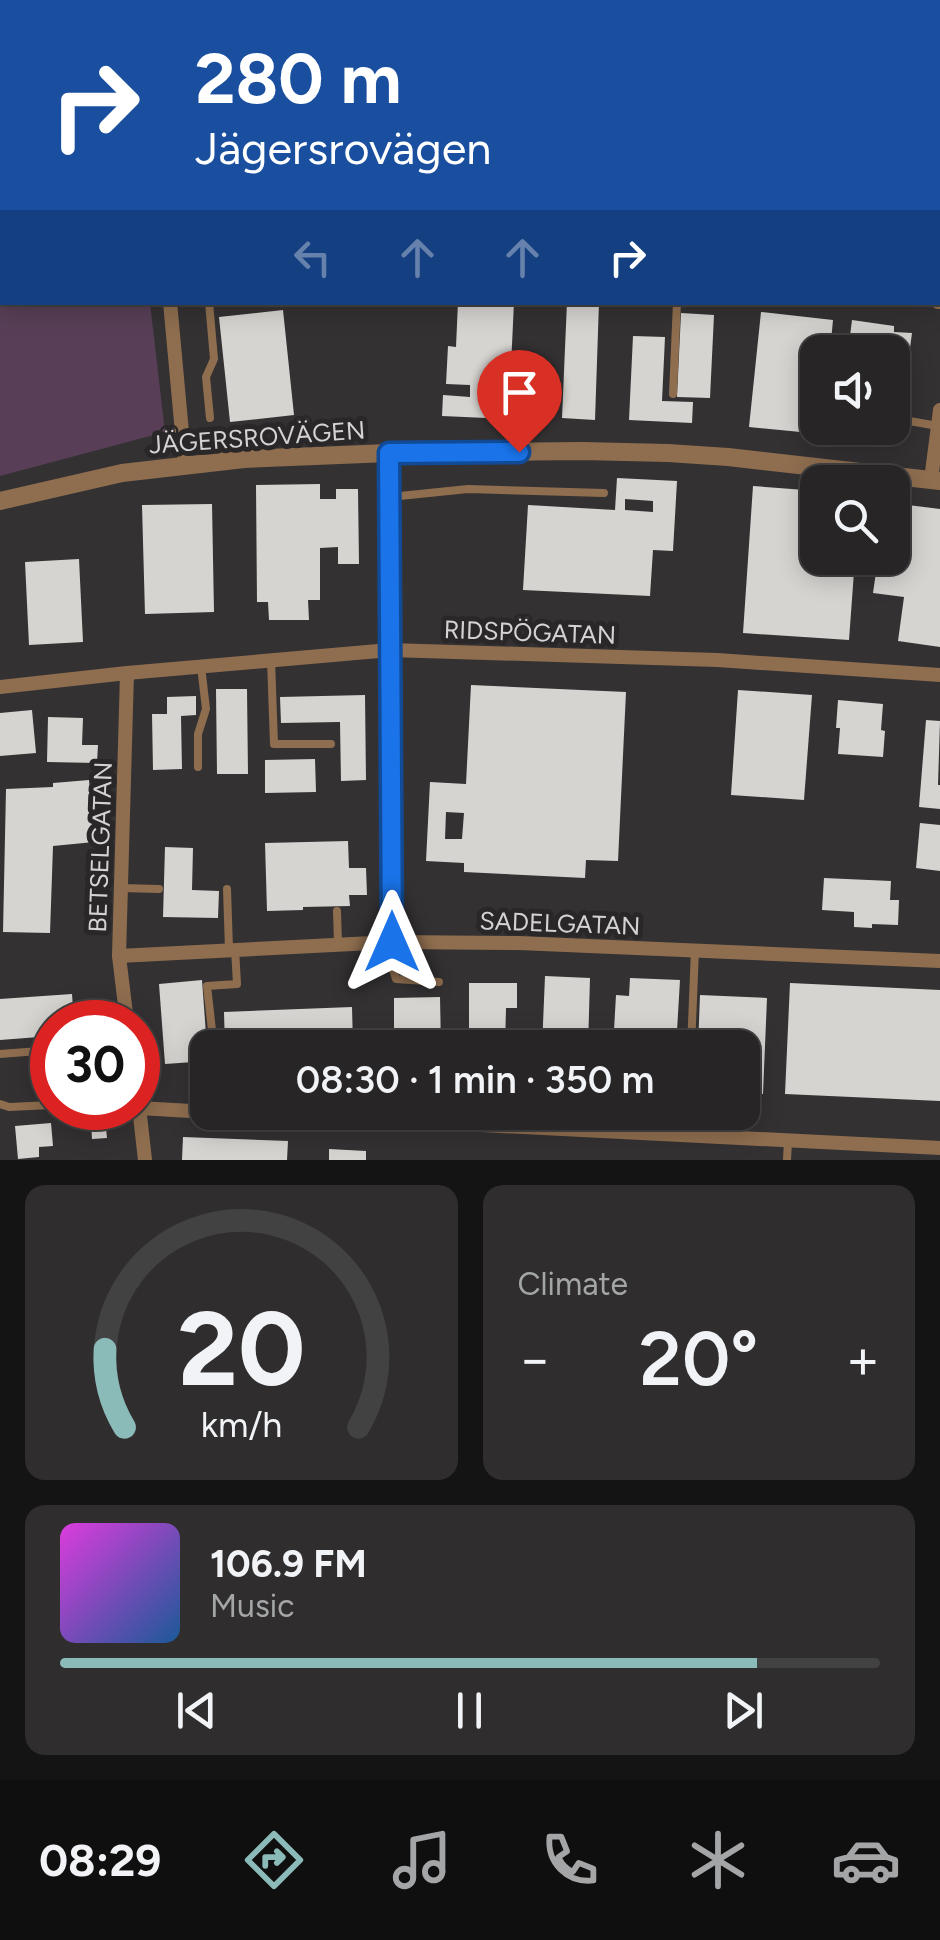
<!DOCTYPE html>
<meta charset="utf-8">
<style>
body{margin:0;font-family:Figtree,sans-serif;background:#2f2d2e;color:#f1f3f6;height:100vh;display:flex;flex-direction:column;font-size:38px;white-space:nowrap}
*{box-sizing:border-box;margin:0}
p{font-size:32px;color:#a4a5a7}
.icon{flex:none;width:55px;height:55px;fill:none;stroke:currentColor;stroke-width:2;stroke-linecap:round;stroke-linejoin:round}
.map{position:relative;height:1160px;overflow:hidden}
.details{display:flex;flex-direction:column;gap:25px;padding:25px;background:#151415;flex:1}
.details>*{flex:none}
.hud{position:absolute;left:0px;top:0px;width:940px;height:305px;box-shadow:0 5px 25px #0003,0 0 0 2px #434243;background:#1a4fa0;color:#fff;overflow:hidden}
.buttons{position:absolute;left:800px;top:335px;display:grid;gap:20px}
.buttons a{display:grid;place-items:center;width:110px;height:110px;border-radius:20px;background:#272526;box-shadow:0 5px 25px #0003,0 0 0 2px #434243;font-size:50px}
.speed{position:absolute;left:30px;top:1000px;display:flex;gap:20px;font-size:50px;font-weight:700;text-align:center}
.speed>*{display:grid;place-content:center;width:130px;height:130px;border-radius:50%;background:#272526;box-shadow:0 5px 25px #0003,0 0 0 2px #434243;line-height:1}
.speed .limit{border:15px solid #d22;background:#fff;color:#111}
.pin{position:absolute;display:grid;place-items:center;width:85px;height:85px;color:#fff;margin:-102px -42px;border-radius:50% 50% 50% 0;rotate:-45deg;box-shadow:0 0 10px #0007}
.pin .icon{rotate:45deg}
.me{position:absolute;width:110px;margin:-55px;rotate:0deg;stroke-linejoin:round;filter:drop-shadow(0 0 8px #0008)}
.turn{display:flex;align-items:center;gap:35px;height:210px;padding:0 30px;font-size:45px}
.turn .icon{width:130px;height:130px;stroke-width:2.5}
.turn b{display:block;font-size:70px;line-height:85px}
.lanes{display:flex;align-items:center;height:95px;padding:0 30px;background:#0003;justify-content:center;gap:50px;direction:ltr}
.lanes .off{opacity:.35}
.big{font-size:75px;font-weight:600;line-height:1.1}
.details .card{flex:1;display:flex;flex-direction:column;justify-content:center;gap:15px;min-width:0;padding:0 35px;border-radius:20px;background:#2f2d2e}
.details .dial{align-items:center;gap:0}
.dial svg{height:260px;overflow:visible;fill:none;stroke:#434243;stroke-width:7;stroke-linecap:round;text-anchor:middle}
.dial text{fill:#f1f3f6;stroke:none}
.song{display:flex;align-items:center;gap:30px}
.cover{width:120px;height:120px;border-radius:15px;background:linear-gradient(135deg,hsl(300 70% 55%),hsl(210 70% 35%))}
.played{height:10px;border-radius:5px;background:linear-gradient(90deg,#8bbbb9 85%,#434243 85%)}
.keys{display:flex;justify-content:space-around;direction:ltr}
.heat{display:flex;justify-content:space-between;align-items:center;font-size:55px;direction:ltr}
.details .tiles{flex:1;display:grid;gap:25px;grid-template-columns:1fr 1fr}
.card:last-child{grid-column:span 2}
.trip{position:absolute;left:190px;top:1030px;width:570px;height:100px;border-radius:20px;background:#272526;box-shadow:0 5px 25px #0003,0 0 0 2px #434243;font-weight:600;line-height:100px;text-align:center}
.tabs{display:flex;height:160px;justify-content:space-around;align-items:center;background:#100f0f;color:#a4a5a7}
.tabs .icon{width:70px;height:70px}
.tabs .current{color:#8bbbb9}
.tabs b{font-size:45px;color:#f1f3f6}
.map>svg:first-child{display:block}
.green{fill:#583f57}
.building{fill:#d6d4d1;fill-rule:evenodd}
.lines{fill:none;stroke-linecap:round;stroke-linejoin:round}
.service{stroke:#8f6e4f;stroke-width:8}
.minor{stroke:#8f6e4f;stroke-width:14}
.tertiary{stroke:#8f6e4f;stroke-width:18}
.motorway{stroke:#f9c89b;stroke-width:25}
.route-casing{stroke:#114b97;stroke-width:25}
.route{stroke:#1a73e8;stroke-width:18}
.labels{text-anchor:middle;dominant-baseline:central;stroke-width:10;stroke-linejoin:round;paint-order:stroke}
.street-label{font-size:25px;fill:#d4d3d4;stroke:#2a2729}
</style>
<div class="map">
<svg width="940" height="1160" viewBox="0 0 940 1160">
<rect width="100%" height="100%" fill="#343133"/>
<!-- green -->
<polygon class="green" points="0,61 2,61 2,302 150,303 165,432 0,476"/>
<!-- building -->
<g class="building">
<polygon points="458,302 514,302 510,387 504,386 504,399 509,399 509,419 442,416 443,395 470,397 470,385 446,384 448,346 456,347"/>
<polygon points="567,302 599,302 595,420 562,418"/>
<polygon points="283,310 294,415 230,422 219,317"/>
<polygon points="761,312 833,320 830,352 818,352 818,428 822,428 821,434 749,427"/>
<polygon points="681,313 714,315 710,398 677,397"/>
<polygon points="852,320 894,326 894,332 912,333 904,393 892,391 892,352 848,352"/>
<polygon points="633,336 665,337 662,401 693,402 692,423 629,420"/>
<path d="M617 478 677 481 673 551 653 550 650 596 523 590 528 505 615 510ZM625 499 653 501V512L625 510Z"/>
<polygon points="320,484 320,499 336,499 336,489 358,489 359,564 338,564 338,547 320,548 320,600 308,600 309,620 269,620 268,602 257,602 256,485"/>
<polygon points="753,486 818,491 818,558 855,558 849,640 743,633"/>
<polygon points="892,503 940,509 940,647 898,641 904,597 873,593 878,558 892,558"/>
<polygon points="212,504 214,612 145,614 142,505"/>
<polygon points="79,559 83,642 29,645 25,562"/>
<path d="M471 685 626 692 618 861 586 860 585 878 464 872V863L426 861 430 782 466 784ZM446 812 464 813 462 839H445Z"/>
<polygon points="216,689 247,689 248,774 217,774"/>
<polygon points="738,690 812,695 804,800 731,795"/>
<polygon points="365,695 366,780 341,781 340,722 281,723 280,697"/>
<polygon points="196,696 196,715 181,716 182,769 153,770 152,714 167,714 167,697"/>
<polygon points="838,700 883,704 881,730 885,731 883,757 838,754 840,728 836,728"/>
<polygon points="32,710 36,753 0,756 0,713"/>
<polygon points="48,717 83,718 82,745 98,745 97,763 47,762"/>
<polygon points="926,720 940,721 938,785 940,785 940,809 919,807"/>
<polygon points="315,759 316,792 265,793 265,760"/>
<polygon points="89,780 94,842 53,846 50,933 3,932 6,789 53,787 53,783"/>
<polygon points="920,823 940,825 940,871 916,868"/>
<polygon points="348,841 349,868 366,868 367,895 349,895 350,906 303,907 303,910 267,911 265,843"/>
<polygon points="165,847 193,848 192,890 219,891 218,918 163,917"/>
<polygon points="824,878 891,881 890,900 899,900 898,925 872,924 872,928 854,927 854,912 822,910"/>
<polygon points="545,976 590,978 588,1048 542,1048"/>
<polygon points="630,978 680,980 676,1048 613,1048 616,995 629,996"/>
<polygon points="202,980 208,1061 165,1064 159,984"/>
<polygon points="469,983 517,983 517,1008 506,1008 505,1048 469,1048"/>
<polygon points="790,983 940,990 940,1101 785,1094"/>
<polygon points="72,994 74,1022 52,1022 52,1036 0,1040 0,999"/>
<polygon points="700,995 767,998 763,1094 742,1094 742,1048 698,1048"/>
<polygon points="440,997 441,1048 394,1048 394,998"/>
<polygon points="352,1007 353,1045 225,1048 224,1012"/>
<polygon points="105,1118 107,1138 92,1139 91,1120"/>
<polygon points="51,1123 53,1146 39,1147 39,1157 18,1159 15,1126"/>
<polygon points="183,1137 288,1141 287,1160 182,1160"/>
<polygon points="329,1149 366,1151 366,1160 329,1160"/>
</g>
<g class="lines">
<!-- service -->
<g class="service">
<polyline points="550,0 558,2"/>
<polyline points="821,0 826,2"/>
<polyline points="209,302 214,359 206,377 210,418"/>
<polyline points="673,394 677,302"/>
<polyline points="892,413 894,398"/>
<polyline points="892,418 938,426"/>
<polyline points="390,497 468,489 604,493"/>
<polyline points="271,660 274,744 331,744"/>
<polyline points="198,767 198,734 206,709 201,666"/>
<polyline points="121,888 159,889"/>
<polyline points="227,889 229,949"/>
<polyline points="337,911 338,944"/>
<polyline points="385,943 396,979 439,982"/>
<polyline points="214,1048 207,986 237,984 235,949"/>
<polyline points="691,1048 695,950"/>
<polyline points="0,1054 52,1050"/>
<polyline points="0,1104 9,1107 52,1105"/>
<polyline points="116,1108 139,1108"/>
<polyline points="787,1160 788,1141"/>
</g>
<!-- minor -->
<g class="minor">
<polyline points="170,302 185,465"/>
<polyline points="938,302 940,302"/>
<polyline points="389,453 392,942"/>
<polyline points="931,480 940,410"/>
<polyline points="0,687 127,673 390,650 717,660 940,675"/>
<polyline points="119,956 392,942 519,943 940,961"/>
<polyline points="127,1022 119,956 127,673"/>
<polyline points="138,1098 145,1160"/>
<polyline points="139,1108 208,1112"/>
<polyline points="222,1112 940,1148"/>
</g>
<!-- tertiary -->
<polyline class="tertiary" points="0,501 122,473 244,459 389,453 582,451 668,453 728,457 940,481"/>
<!-- motorway -->
<g class="motorway">
<polyline points="585,0 597,2"/>
<polyline points="658,0 667,2"/>
<polyline points="745,0 753,2"/>
<polyline points="801,0 807,2"/>
<polyline points="69,2 80,0"/>
<polyline points="0,20 2,19"/>
<polyline points="938,56 940,57"/>
<polyline points="938,86 940,87"/>
</g>
</g>
<g class="lines">
<defs>
<polyline id="route" points="392,942 389,453 519,452"/>
</defs>
<!-- route casing -->
<use href="#route" class="route-casing"/>
<!-- route -->
<use href="#route" class="route"/>
</g>
<g class="labels">
<!-- street labels -->
<g class="street-label">
<text transform="translate(257 437) rotate(-4)">JÄGERSROVÄGEN</text>
<text transform="translate(530 632) rotate(2)">RIDSPÖGATAN</text>
<text transform="translate(100 847) rotate(-88)">BETSELGATAN</text>
<text transform="translate(560 923) rotate(2)">SADELGATAN</text>
</g>
</g>
</svg>
<div class="buttons">
<a><svg class="icon" aria-label="sound" viewBox="0 0 24 24"><path d="M4 9h4l5-4v14l-5-4H4zM17 9q2 3 0 6"/></svg></a>
<a><svg class="icon" aria-label="search" viewBox="0 0 24 24"><circle cx="10" cy="10" r="6"/><path d="M15 15l6 6"/></svg></a>
</div>
<div class="speed"><div class="limit">30</div></div>
<div class="pin" style="left:519px;top:452px;background:#d93025"><svg class="icon" aria-label="arrive" viewBox="0 0 24 24"><path d="M6 21V4h12l-3 4 3 4H6"/></svg></div>
<svg class="me" style="left:392px;top:942px" viewBox="-20 -20 40 40"><path d="M0-17L14 15 0 8-14 15z" fill="#1a73e8" stroke="#fff" stroke-width="4"/></svg>
<div class="trip">08:30 · 1 min · 350 m</div>
<div class="hud">
<div class="turn"><svg class="icon" aria-label="right" viewBox="0 0 24 24"><path d="M7 20v-9h11M14 6l5 5-5 5"/></svg><div><b>280 m</b>Jägersrovägen</div></div>
<div class="lanes"><svg class="icon off" aria-label="left" viewBox="0 0 24 24"><path d="M17 20v-9H6M10 6l-5 5 5 5"/></svg><svg class="icon off" aria-label="ahead" viewBox="0 0 24 24"><path d="M12 20V5M6 11l6-6 6 6"/></svg><svg class="icon off" aria-label="ahead" viewBox="0 0 24 24"><path d="M12 20V5M6 11l6-6 6 6"/></svg><svg class="icon" aria-label="right" viewBox="0 0 24 24"><path d="M7 20v-9h11M14 6l5 5-5 5"/></svg></div>
</div>
</div>
<section class="details">
<div class="tiles">
<div class="card dial"><svg viewBox="0 0 100 80">
<path d="M14 69A42 42 0 1 1 86 69"/>
<path d="M14 69A42 42 0 0 1 8 45" stroke="#8bbbb9"/>
<text x="50" y="56" font-size="32" font-weight="700">20</text>
<text x="50" y="72" font-size="11">km/h</text>
</svg></div>
<div class="card"><p>Climate</p>
<div class="heat"><a>−</a><b class="big">20°</b><a>+</a></div>
</div>
<div class="card">
<div class="song"><i class="cover"></i><div><b>106.9 FM</b><p>Music</p></div></div>
<div class="played"></div>
<div class="keys"><svg class="icon" aria-label="previous" viewBox="0 0 24 24"><path d="M18 5L8 12l10 7zM5 5v14"/></svg><svg class="icon" aria-label="pause" viewBox="0 0 24 24"><path d="M8 5v14M16 5v14"/></svg><svg class="icon" aria-label="next" viewBox="0 0 24 24"><path d="M6 5l10 7-10 7zM19 5v14"/></svg></div>
</div>
</div>
</section>
<nav class="tabs">
<b>08:29</b>
<svg class="icon current" aria-label="directions" viewBox="0 0 24 24"><path d="M12 3l9 9-9 9-9-9zM9 14v-3h6M13 9l2 2-2 2"/></svg>
<svg class="icon" aria-label="music" viewBox="0 0 24 24"><path d="M9 18V5l10-2v13"/><circle cx="6" cy="18" r="3"/><circle cx="16" cy="16" r="3"/></svg>
<svg class="icon" aria-label="phone" viewBox="0 0 24 24"><path d="M5 4h4l2 5-3 2q2 4 5 5l2-3 5 2v4C11 20 4 13 5 4z"/></svg>
<svg class="icon" aria-label="climate" viewBox="0 0 24 24"><path d="M12 3v18M4 7l16 10M4 17L20 7"/></svg>
<svg class="icon" aria-label="car" viewBox="0 0 24 24"><path d="M5 17H2v-5l4-1 3-4h7l3 4 3 1v5h-3M9 17h6M6 11h13"/><circle cx="7" cy="17" r="2"/><circle cx="17" cy="17" r="2"/></svg>
</nav>
